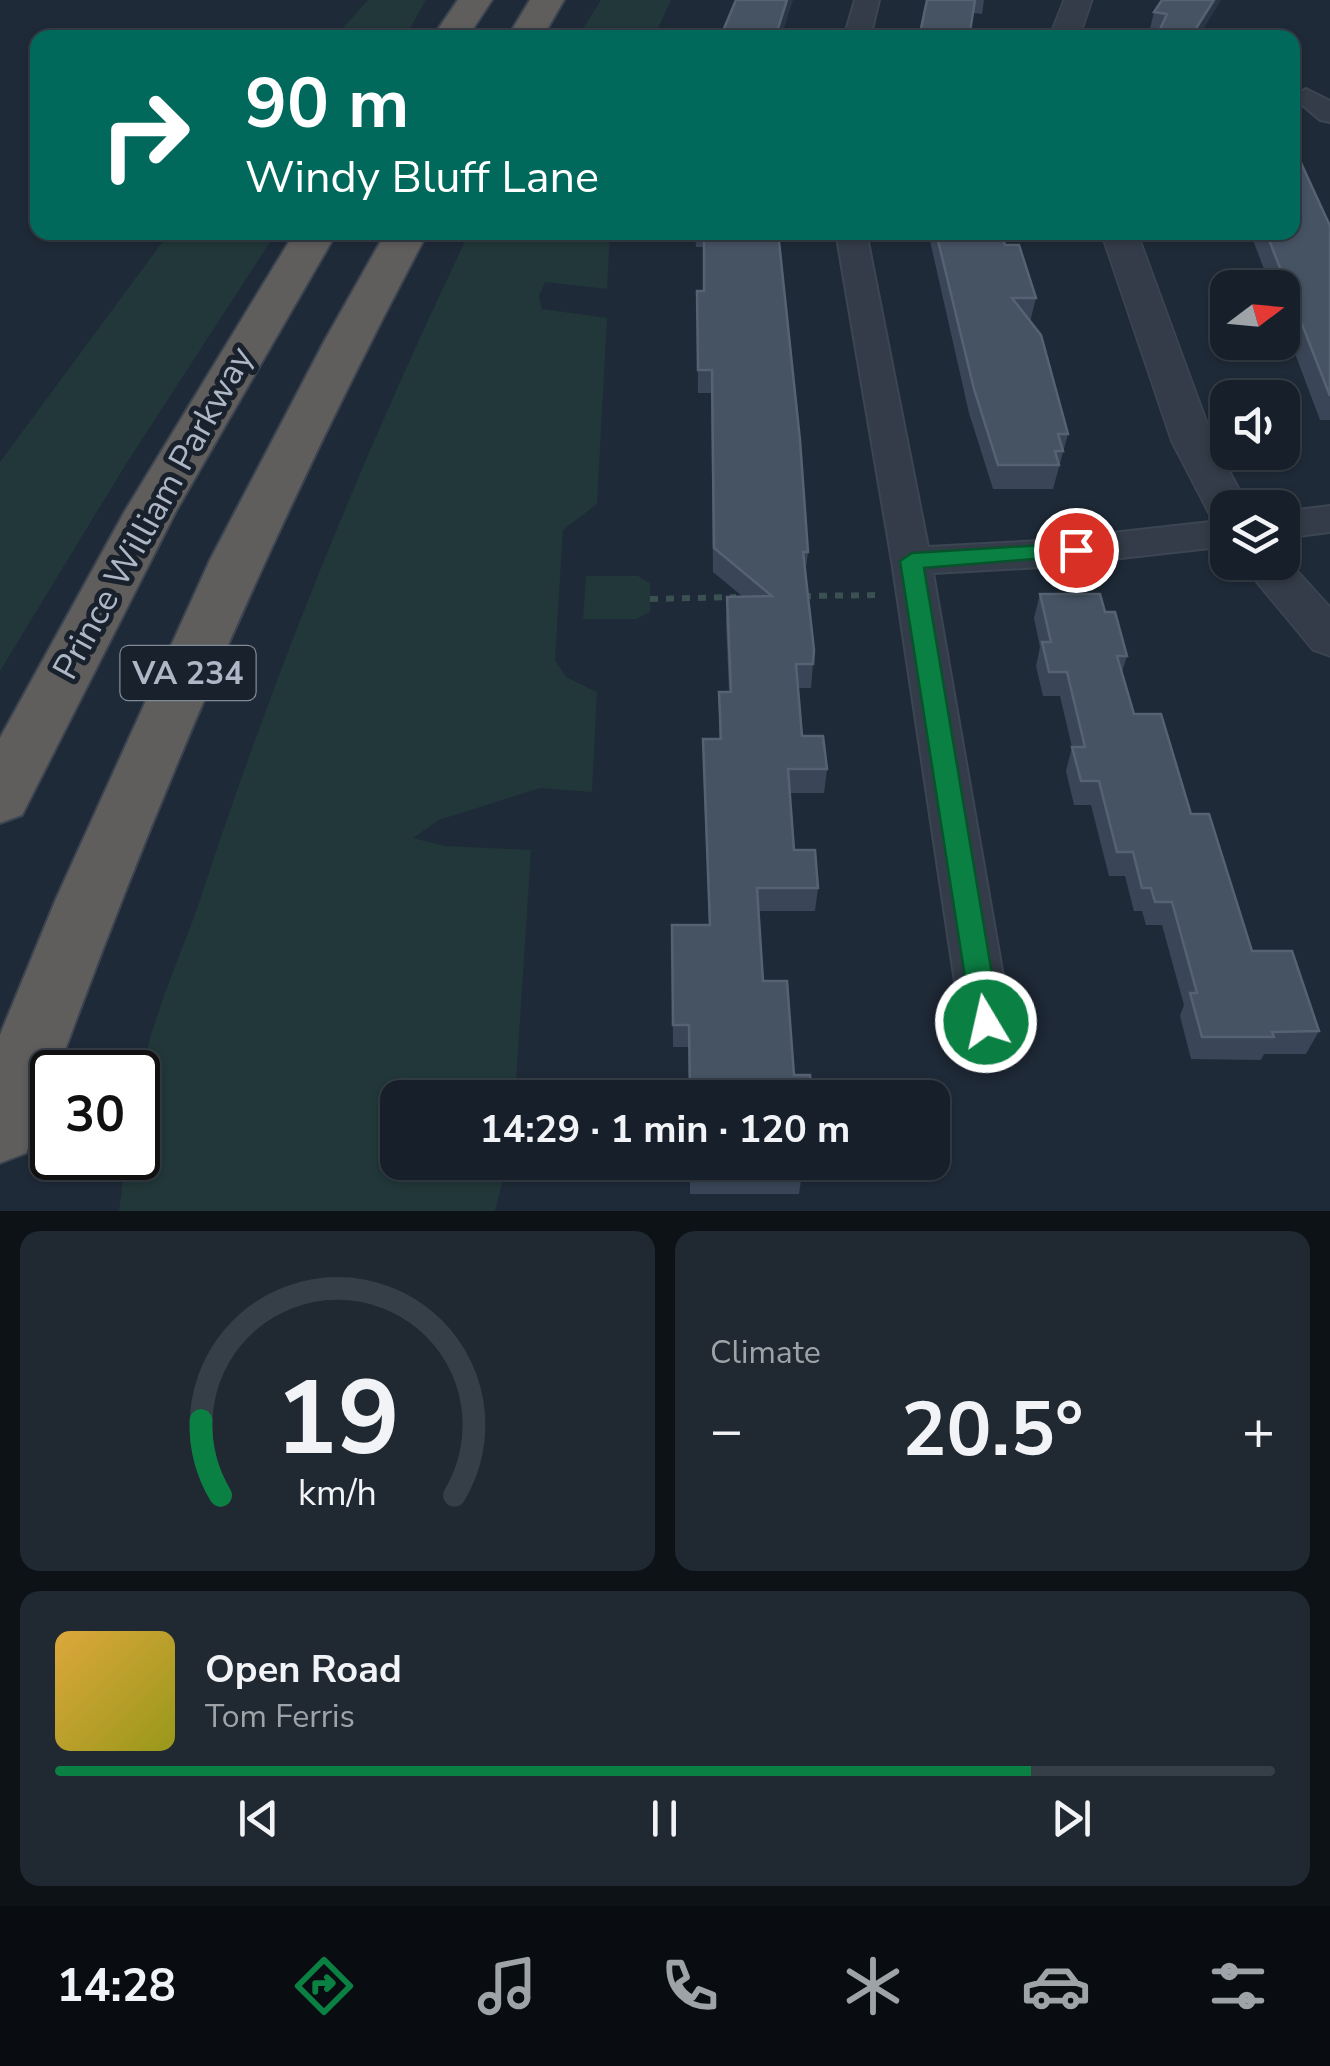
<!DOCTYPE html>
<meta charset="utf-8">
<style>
body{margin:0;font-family:"Nunito Sans",sans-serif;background:#202832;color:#f1f3f6;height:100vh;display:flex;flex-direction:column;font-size:38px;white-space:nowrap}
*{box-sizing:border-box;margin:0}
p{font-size:32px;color:#9ea3a8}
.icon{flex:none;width:55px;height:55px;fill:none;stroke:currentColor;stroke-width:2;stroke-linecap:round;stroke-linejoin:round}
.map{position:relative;height:1211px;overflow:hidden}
.drawer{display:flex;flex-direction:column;gap:20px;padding:20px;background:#0d1217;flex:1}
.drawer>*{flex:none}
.hud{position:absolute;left:30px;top:30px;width:1270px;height:210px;border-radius:20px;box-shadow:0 2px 8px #0004,0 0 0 2px #363e47;background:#00695c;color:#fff;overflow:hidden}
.needle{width:65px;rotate:74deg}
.fabs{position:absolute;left:1210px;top:270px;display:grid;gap:20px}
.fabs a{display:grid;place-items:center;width:90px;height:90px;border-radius:20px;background:#17202a;box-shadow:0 2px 8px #0004,0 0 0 2px #363e47;font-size:50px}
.speed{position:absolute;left:30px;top:1050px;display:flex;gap:20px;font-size:50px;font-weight:700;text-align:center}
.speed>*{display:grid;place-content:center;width:130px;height:130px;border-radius:50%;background:#17202a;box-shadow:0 2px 8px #0004,0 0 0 2px #363e47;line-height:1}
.speed .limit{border:5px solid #111;border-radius:15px;background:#fff;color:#111}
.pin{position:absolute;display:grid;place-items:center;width:85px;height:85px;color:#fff;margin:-42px;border:5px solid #fff;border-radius:50%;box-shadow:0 2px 10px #0007}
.me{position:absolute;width:110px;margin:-55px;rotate:351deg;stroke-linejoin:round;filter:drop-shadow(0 0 8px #0008)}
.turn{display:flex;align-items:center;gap:35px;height:210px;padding:0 50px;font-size:45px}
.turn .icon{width:130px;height:130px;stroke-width:2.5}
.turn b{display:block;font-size:70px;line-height:85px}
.big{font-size:75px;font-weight:700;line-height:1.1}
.drawer .widget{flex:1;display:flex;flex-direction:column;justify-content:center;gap:15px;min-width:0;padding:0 35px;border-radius:20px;background:#202832}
.drawer .dial{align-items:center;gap:0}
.dial svg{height:260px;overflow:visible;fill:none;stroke:#363e47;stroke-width:7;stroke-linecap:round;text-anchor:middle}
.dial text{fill:#f1f3f6;stroke:none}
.song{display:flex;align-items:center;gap:30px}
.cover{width:120px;height:120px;border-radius:15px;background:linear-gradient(135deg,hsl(40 70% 55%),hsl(60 70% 35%))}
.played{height:10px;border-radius:5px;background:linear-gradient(90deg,#0b8043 80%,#363e47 80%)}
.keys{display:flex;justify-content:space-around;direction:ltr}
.heat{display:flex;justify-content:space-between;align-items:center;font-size:55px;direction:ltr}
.drawer .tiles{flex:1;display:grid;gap:20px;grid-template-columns:1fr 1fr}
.widget:last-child{grid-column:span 2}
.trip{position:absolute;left:380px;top:1080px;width:570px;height:100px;border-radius:20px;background:#17202a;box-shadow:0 2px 8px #0004,0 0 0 2px #363e47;font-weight:700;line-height:100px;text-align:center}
.tab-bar{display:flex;height:160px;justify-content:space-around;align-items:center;background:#090d11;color:#9ea3a8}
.tab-bar .icon{width:70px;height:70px}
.tab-bar .on{color:#0b8043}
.tab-bar b{font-size:45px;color:#f1f3f6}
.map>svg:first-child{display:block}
.green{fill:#213739}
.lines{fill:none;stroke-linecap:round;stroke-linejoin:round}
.minor-casing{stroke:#3c4552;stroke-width:4}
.tertiary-casing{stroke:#3c4552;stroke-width:3}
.trunk-casing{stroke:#3b4450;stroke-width:4}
.path{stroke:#3a5051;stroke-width:6;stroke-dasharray:8 8;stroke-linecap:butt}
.minor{fill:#333c48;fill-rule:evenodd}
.tertiary{fill:#333c48;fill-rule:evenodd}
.trunk{fill:#605e5c;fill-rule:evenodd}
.wall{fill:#3a4657}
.shaded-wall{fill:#2a3646}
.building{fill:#465363;stroke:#566272;stroke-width:2.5}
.route{fill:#0b8043;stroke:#07532c;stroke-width:2.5}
.labels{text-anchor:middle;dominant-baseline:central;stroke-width:10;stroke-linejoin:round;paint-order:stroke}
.shield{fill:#19212d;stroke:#818a97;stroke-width:2.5}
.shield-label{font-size:32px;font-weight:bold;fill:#adb7c5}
.street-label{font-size:35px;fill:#adb7c5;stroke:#19212d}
</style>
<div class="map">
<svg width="1330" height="1211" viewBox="0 0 1330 1211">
<rect width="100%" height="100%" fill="#1f2a38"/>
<!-- green -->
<g class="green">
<polygon points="368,0 426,0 405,37 335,37"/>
<polygon points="601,0 671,0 654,37 578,37"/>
<polygon points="169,233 276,233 126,464 0,671 0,462"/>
<path d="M469 233H610L607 289 545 282 539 296 542 309 607 318 597 504 563 530 555 660 566 677 597 692 592 792 540 788 439 820 413 838 445 846 531 850 515 1097 398 1098V1162L507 1163 495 1211H119L126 1158H138C138 1138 135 1116 138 1097 146 1026 180 961 202 894 276 667 366 448 469 233Z"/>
<polygon points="586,576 638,576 650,583 650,612 636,619 583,619"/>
</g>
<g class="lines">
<defs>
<g id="minor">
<polygon points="855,0 879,0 870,38 844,38"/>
<polygon points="1306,89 1330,101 1330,122 1320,120 1293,97"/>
<polygon points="836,232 866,232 928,547 1041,541 1228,520 1228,546 1041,567 933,573 1011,1022 1004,1038 986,1045 968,1038 961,1022 892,561"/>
<polygon points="1330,506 1330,532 1282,538 1282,512"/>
</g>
<g id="tertiary">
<polygon points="1064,0 1092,0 1079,38 1049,38"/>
<polygon points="1101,232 1137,232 1214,442 1249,508 1228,508 1228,524 1212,519 1172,442"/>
<polygon points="1282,554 1330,607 1330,656 1313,650 1240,562 1282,562"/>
</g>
<g id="trunk">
<polygon points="458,0 492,0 467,38 432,38"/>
<polygon points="530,0 564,0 542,38 507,38"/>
<polygon points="295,232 337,232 176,511 22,815 0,823 0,738 125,511"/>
<path d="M386 232H428C283 504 162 784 57 1072H52V1085L26 1153 0 1163V1035L56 899 210 560 325 340Z"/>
</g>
</defs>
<!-- minor casing -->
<use href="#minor" class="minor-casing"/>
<!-- tertiary casing -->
<use href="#tertiary" class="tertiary-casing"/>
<!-- trunk casing -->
<use href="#trunk" class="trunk-casing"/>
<!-- path -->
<g class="path">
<polyline points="803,596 881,595"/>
<polyline points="650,599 736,597"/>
</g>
<!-- minor -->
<use href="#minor" class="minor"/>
<!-- tertiary -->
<use href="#tertiary" class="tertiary"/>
<!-- trunk -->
<use href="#trunk" class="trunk"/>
</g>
<!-- wall -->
<g class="wall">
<polygon points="927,0 984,0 982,14 974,13"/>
<polygon points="1221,0 1158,34 1149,33 1154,12"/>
<polygon points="1330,226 1330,420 1320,420 1282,319 1282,288 1271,288 1250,232 1292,232"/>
<polygon points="695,232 778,232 808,552 805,575 813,664 811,688 798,688 802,736 827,769 824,793 790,793 794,850 818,888 815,911 759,911 763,981 794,1075 812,1098 689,1047 673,1047 672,925 709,925 703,763 703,739 719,739 719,692 729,692 726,621 727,597 742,596 713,572 711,393 698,393 697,291 703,291 703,247 696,247"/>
<polygon points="928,232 1001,232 1005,245 1036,298 1030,322 1068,434 1053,489 993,489 969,413"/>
<polygon points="1040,594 1105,612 1127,656 1122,672 1134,714 1191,814 1252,951 1319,1031 1306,1054 1264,1054 1261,1060 1191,1059 1180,1016 1184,1005 1162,925 1146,925 1142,911 1134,911 1125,876 1109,876 1091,805 1074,805 1066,771 1072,747 1060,696 1043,696 1036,666 1040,647 1034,618"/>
<polygon points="690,1162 802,1173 799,1194 690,1194"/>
</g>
<!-- shaded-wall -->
<g class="shaded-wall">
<polygon points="787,0 793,0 781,38 775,38"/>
<polygon points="1214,0 1221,0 1198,38 1190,38"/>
</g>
<!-- building -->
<g class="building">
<polygon points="736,0 787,0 775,38 720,38"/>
<polygon points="927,0 975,0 969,38 919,38"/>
<polygon points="1162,0 1214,0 1190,38 1156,38 1167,14 1154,12"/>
<polygon points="1292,159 1294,162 1301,163 1330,226 1330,396 1266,232 1292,232"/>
<polygon points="704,232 778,232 800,440 808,552 803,552 814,650 813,664 796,664 802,736 823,736 827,769 788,769 794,850 815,850 818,888 757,888 763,981 787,981 794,1075 810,1075 812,1098 690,1098 689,1025 673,1025 672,925 710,925 703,739 721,739 719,692 731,692 727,597 772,596 714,548 712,370 698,370 697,291 704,291"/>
<polygon points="936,232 1001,232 1005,245 1019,245 1036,298 1012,298 1041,335 1068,434 1058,434 1063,451 1055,451 1059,465 998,465 974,389"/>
<polygon points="1040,594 1100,594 1105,612 1115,612 1127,656 1117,656 1134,714 1161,714 1191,814 1209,814 1252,951 1292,951 1319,1031 1272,1032 1274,1037 1202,1037 1190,993 1197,993 1172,902 1155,902 1151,888 1142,888 1133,852 1117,852 1099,781 1081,781 1072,747 1085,747 1067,672 1049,672 1042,642 1051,642"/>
<polygon points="690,1162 801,1162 802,1173 691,1173"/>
</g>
<!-- route -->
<polygon class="route" points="1076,543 1083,545 1086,550 1083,555 924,568 1000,1022 996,1031 986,1035 976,1031 972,1022 900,561 912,553"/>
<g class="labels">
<!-- shield labels -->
<rect class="shield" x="120.5" y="646" width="135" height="54" rx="8"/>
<g class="shield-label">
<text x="188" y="673">VA 234</text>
</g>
<!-- street labels -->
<g class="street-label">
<text transform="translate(153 513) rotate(-61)">Prince William Parkway</text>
</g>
</g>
</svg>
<div class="fabs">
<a><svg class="needle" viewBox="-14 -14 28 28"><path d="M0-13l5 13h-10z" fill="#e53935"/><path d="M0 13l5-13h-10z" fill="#9ea3a8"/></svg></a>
<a><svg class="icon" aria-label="sound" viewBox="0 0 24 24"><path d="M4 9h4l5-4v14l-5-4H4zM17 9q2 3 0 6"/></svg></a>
<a><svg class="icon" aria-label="layers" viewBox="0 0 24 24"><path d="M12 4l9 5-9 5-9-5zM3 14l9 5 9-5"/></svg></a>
</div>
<div class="speed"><div class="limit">30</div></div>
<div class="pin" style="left:1076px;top:550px;background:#d93025"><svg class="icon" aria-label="arrive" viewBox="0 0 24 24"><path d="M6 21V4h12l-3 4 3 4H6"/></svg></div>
<svg class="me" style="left:986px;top:1022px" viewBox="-20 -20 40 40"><circle r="17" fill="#0b8043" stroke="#fff" stroke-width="3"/><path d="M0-11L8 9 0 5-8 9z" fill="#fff"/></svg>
<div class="trip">14:29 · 1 min · 120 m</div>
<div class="hud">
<div class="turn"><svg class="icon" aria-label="right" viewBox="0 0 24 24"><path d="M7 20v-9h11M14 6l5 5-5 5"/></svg><div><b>90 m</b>Windy Bluff Lane</div></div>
</div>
</div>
<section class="drawer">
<div class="tiles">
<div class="widget dial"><svg viewBox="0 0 100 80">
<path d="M14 69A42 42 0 1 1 86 69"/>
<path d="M14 69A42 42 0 0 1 8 46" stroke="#0b8043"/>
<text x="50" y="56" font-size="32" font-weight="700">19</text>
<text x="50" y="72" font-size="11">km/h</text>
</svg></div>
<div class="widget"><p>Climate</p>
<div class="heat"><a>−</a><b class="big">20.5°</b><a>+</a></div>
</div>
<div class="widget">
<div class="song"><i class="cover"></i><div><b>Open Road</b><p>Tom Ferris</p></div></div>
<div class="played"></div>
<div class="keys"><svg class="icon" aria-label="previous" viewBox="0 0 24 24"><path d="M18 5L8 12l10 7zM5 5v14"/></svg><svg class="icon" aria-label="pause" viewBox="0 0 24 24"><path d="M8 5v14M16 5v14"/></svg><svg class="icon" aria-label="next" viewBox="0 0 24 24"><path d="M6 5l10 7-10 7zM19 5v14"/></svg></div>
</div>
</div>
</section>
<nav class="tab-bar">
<b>14:28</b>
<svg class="icon on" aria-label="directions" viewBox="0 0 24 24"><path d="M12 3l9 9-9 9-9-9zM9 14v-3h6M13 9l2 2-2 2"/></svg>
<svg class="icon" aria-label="music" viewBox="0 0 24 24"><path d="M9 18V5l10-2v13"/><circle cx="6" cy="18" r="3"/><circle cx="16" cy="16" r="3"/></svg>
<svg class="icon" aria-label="phone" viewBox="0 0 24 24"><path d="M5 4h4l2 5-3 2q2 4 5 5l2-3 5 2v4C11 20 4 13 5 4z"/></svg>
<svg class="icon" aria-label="climate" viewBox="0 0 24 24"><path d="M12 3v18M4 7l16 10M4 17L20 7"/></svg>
<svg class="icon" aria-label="car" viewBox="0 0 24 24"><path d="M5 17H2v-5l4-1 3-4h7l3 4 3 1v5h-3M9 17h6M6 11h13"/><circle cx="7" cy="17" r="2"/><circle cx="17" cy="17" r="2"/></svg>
<svg class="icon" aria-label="filters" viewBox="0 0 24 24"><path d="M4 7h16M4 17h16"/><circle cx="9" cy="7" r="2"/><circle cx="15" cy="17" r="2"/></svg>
</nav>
